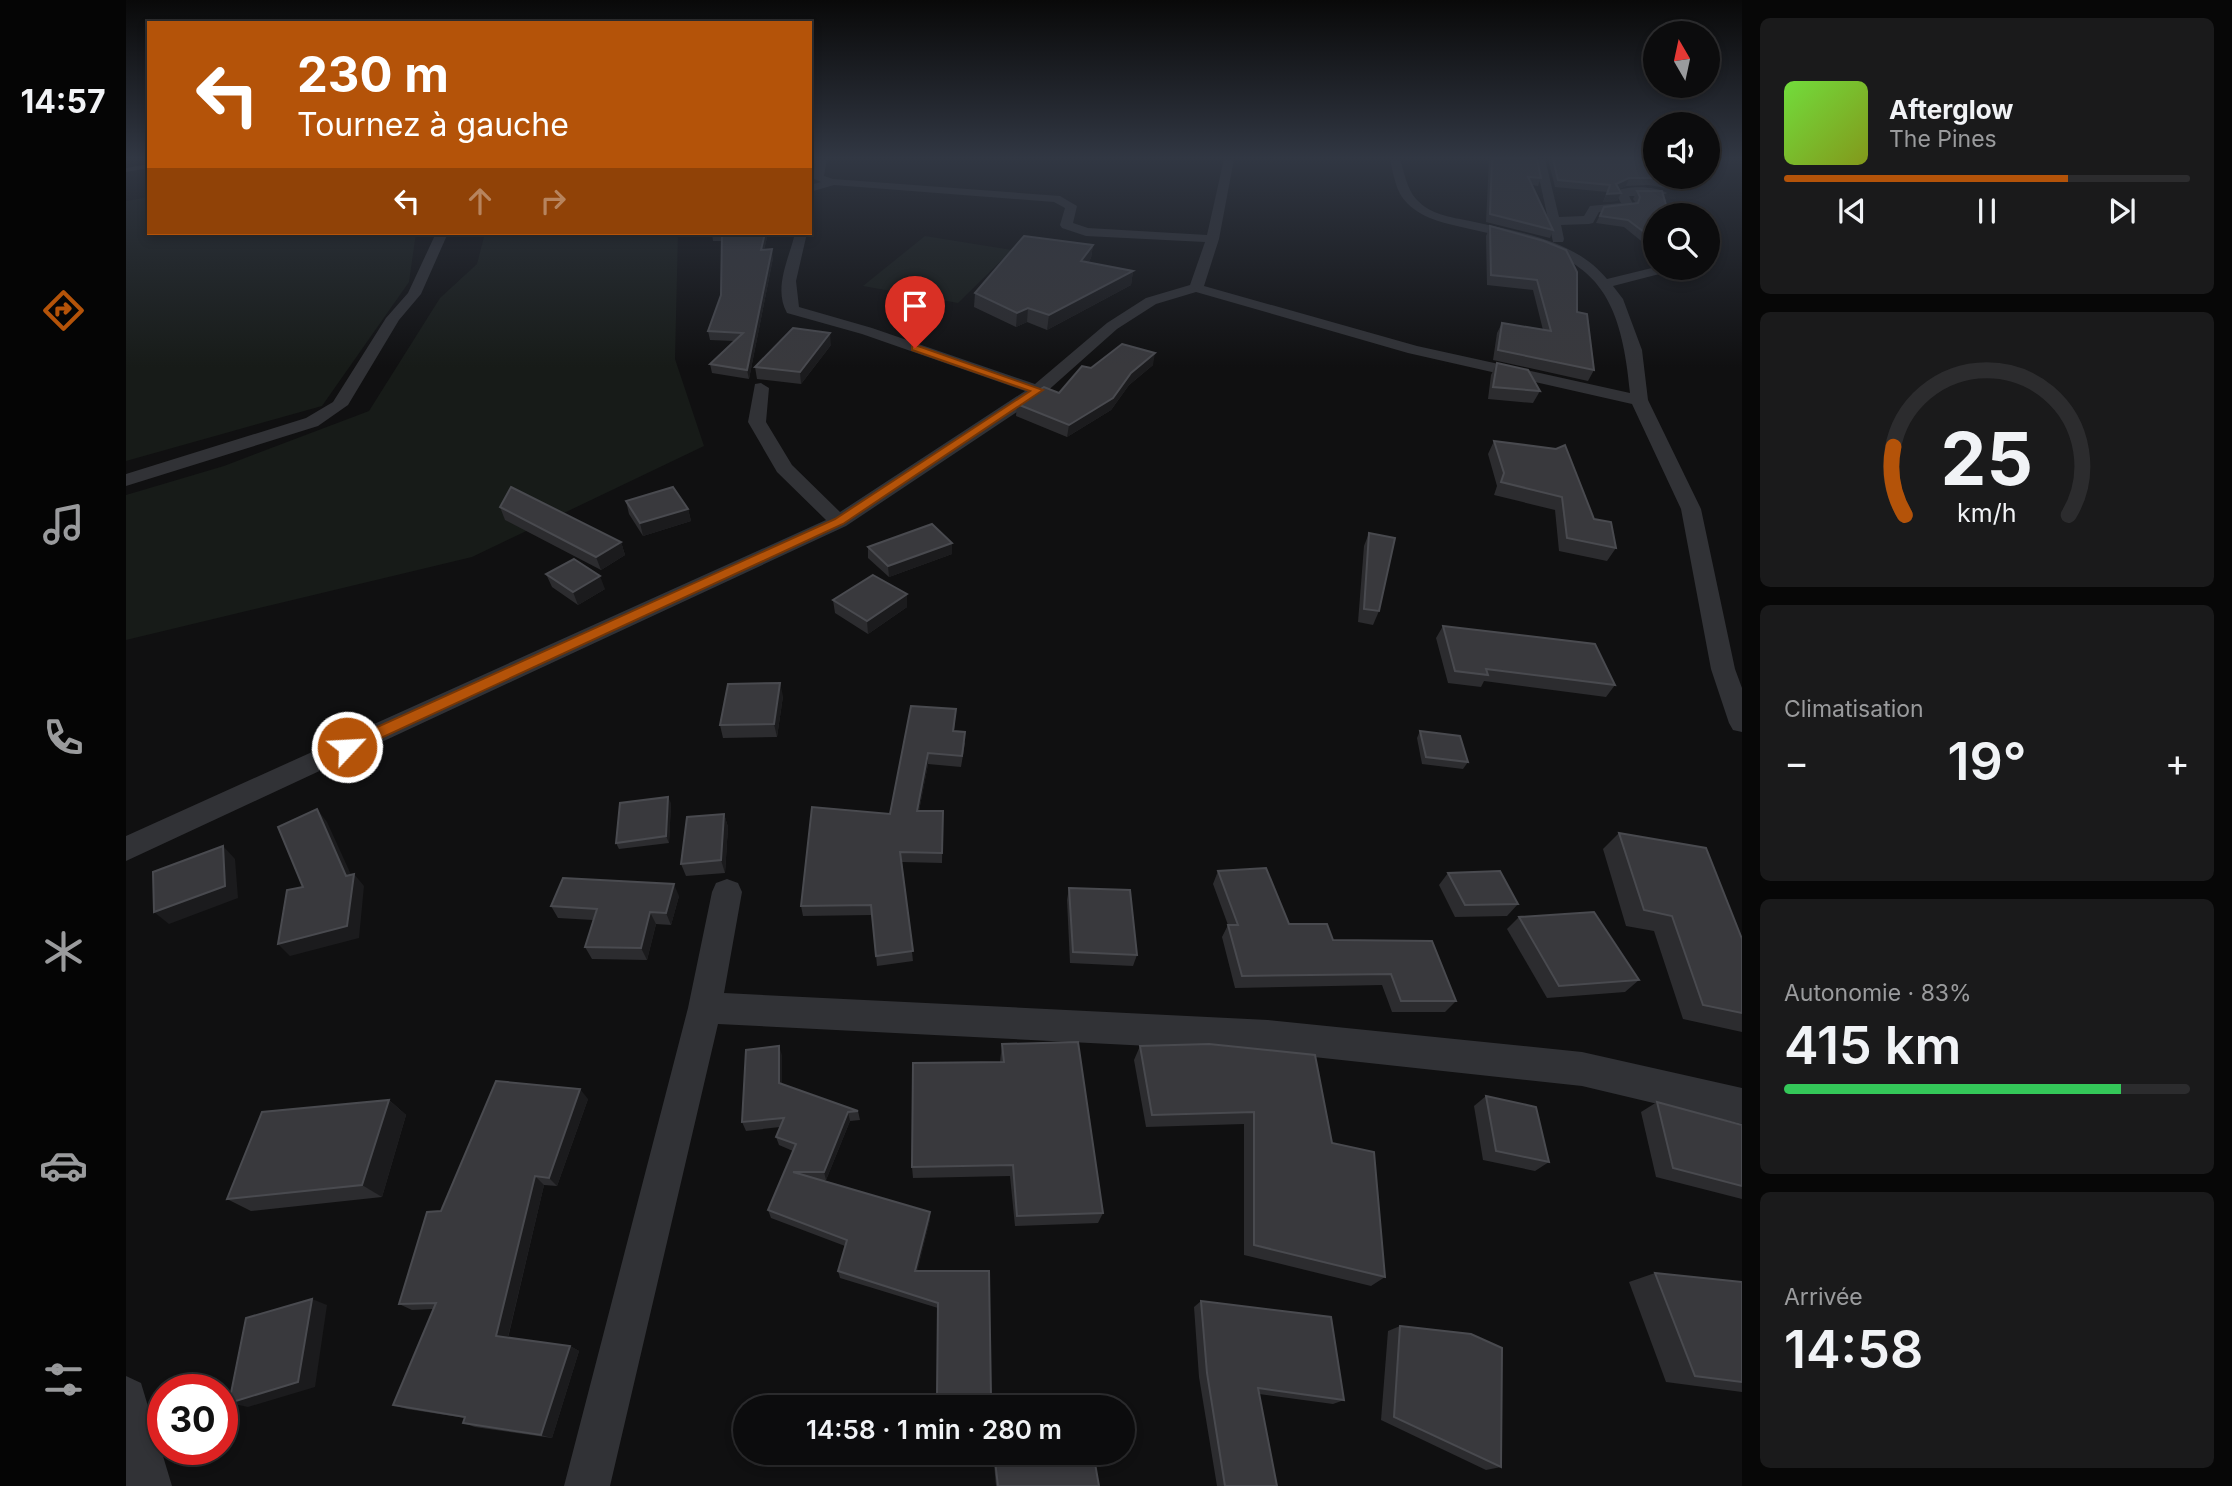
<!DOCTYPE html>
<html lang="fr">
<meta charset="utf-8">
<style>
body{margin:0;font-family:Inter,sans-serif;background:#1a1a1b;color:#f1f3f6;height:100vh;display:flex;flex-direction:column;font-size:26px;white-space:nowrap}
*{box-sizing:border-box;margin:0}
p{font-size:23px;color:#9a9b9d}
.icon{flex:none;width:38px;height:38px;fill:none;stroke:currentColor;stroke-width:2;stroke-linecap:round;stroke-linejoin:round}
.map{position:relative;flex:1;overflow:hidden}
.details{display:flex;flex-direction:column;gap:18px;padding:18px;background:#070707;width:490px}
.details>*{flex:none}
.guide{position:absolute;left:21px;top:21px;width:665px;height:214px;border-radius:0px;box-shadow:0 4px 10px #0003,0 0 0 2px #2c2c2e;background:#b45309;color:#fff;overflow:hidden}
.needle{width:46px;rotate:351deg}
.controls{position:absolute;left:1517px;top:21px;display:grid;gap:14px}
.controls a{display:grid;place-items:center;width:77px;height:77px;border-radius:50%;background:#0c0c0d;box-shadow:0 4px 10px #0003,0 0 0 2px #2c2c2e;font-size:35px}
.speed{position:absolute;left:21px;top:1374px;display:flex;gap:14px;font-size:35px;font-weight:700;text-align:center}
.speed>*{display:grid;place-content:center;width:91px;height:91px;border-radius:50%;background:#0c0c0d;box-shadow:0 4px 10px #0003,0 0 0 2px #2c2c2e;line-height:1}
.speed .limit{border:10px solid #d22;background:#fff;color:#111}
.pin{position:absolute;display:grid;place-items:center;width:60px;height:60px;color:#fff;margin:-72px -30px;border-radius:50% 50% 50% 0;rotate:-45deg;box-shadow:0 0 7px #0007}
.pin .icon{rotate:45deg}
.me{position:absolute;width:77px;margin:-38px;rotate:65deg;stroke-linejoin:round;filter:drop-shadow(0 0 5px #0008)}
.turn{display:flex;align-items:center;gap:24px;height:147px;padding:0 35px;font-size:32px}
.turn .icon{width:91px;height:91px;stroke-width:2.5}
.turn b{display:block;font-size:49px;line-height:60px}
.lanes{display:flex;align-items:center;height:66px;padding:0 35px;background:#0003;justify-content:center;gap:35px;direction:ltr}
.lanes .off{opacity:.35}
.big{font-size:52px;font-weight:600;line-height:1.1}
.details .widget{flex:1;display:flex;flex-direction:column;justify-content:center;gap:10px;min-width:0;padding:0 24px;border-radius:10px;background:#1a1a1b}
.details .dial{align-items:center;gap:0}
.dial svg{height:182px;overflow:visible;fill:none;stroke:#2c2c2e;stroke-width:7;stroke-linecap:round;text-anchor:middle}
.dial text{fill:#f1f3f6;stroke:none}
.song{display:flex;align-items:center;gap:21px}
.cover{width:84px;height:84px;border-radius:10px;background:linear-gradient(135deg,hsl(100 70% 55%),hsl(70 70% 35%))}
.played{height:7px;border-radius:4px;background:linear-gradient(90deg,#b45309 70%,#2c2c2e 70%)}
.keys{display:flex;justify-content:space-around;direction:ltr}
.heat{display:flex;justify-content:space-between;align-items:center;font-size:38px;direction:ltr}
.charge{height:10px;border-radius:5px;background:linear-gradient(90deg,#34c759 83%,#2c2c2e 0)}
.trip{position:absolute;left:607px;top:1395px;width:402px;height:70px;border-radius:35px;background:#0c0c0d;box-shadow:0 4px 10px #0003,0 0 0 2px #2c2c2e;font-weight:600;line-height:70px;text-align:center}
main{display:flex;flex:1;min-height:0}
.dock{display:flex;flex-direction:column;width:126px;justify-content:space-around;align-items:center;background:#050505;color:#9a9b9d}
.dock .icon{width:49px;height:49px}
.dock .selected{color:#b45309}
.dock b{font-size:32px;color:#f1f3f6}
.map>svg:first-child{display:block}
.green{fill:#171b18}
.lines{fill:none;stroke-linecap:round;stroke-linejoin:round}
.service{fill:#313236;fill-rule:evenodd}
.minor{fill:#313236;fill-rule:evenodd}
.wall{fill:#2c2c2f}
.shaded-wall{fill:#1b1b1d}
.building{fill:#39393d;stroke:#494a4f;stroke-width:2}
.route{fill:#b45309;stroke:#753606;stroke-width:2}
</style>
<main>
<nav class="dock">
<b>14:57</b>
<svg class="icon selected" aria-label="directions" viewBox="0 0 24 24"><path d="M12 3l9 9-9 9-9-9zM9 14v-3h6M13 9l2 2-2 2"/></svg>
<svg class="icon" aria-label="music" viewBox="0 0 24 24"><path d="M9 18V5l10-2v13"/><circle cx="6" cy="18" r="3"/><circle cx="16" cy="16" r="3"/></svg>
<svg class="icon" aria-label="phone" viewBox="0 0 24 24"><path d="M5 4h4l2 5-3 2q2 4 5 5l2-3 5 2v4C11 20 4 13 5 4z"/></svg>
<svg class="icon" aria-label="climate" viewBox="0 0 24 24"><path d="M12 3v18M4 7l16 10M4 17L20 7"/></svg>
<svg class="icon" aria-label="car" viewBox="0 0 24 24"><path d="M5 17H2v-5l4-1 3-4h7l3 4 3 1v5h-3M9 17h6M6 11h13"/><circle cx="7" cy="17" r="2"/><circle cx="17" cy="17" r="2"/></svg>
<svg class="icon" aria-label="filters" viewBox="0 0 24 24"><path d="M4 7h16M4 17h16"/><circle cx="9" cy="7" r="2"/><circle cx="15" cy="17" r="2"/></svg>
</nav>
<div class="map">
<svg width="1616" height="1486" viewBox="0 0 1616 1486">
<rect width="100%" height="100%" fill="#101011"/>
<!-- green -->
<g class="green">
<polygon points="23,197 23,233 290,233 283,282 196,406 0,461 0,201"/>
<polygon points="359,233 552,233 549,359 578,446 346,557 0,640 0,495 98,466 243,411 314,298 351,264"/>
<polygon points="799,236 886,250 832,303 737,286"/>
</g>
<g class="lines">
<!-- service -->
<polygon class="service" points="23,164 23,168 0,172 0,168"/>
<!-- minor -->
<g class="minor">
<path d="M691 159H701L698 176 707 179 934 196 951 206 947 223 962 228 1081 235 1098 159H1108L1093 239 1078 286 1291 346 1504 393C1493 271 1456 254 1344 229 1321 223 1299 221 1281 203 1270 193 1267 173 1264 159H1274C1278 172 1281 189 1290 199 1305 215 1324 217 1344 221 1392 232 1448 239 1481 279L1530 267 1547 268 1545 271 1487 286 1497 299 1516 350 1522 400 1575 509 1609 669 1616 688V732L1607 730 1603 723 1585 669 1555 509 1506 404 1282 353 1070 292 1030 304 991 329 918 394 720 526 0 861V836L700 520 651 472 622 422 629 384 635 383 643 388 640 422 666 465 714 512 899 391 736 334 661 313C647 288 663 259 669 233H681L670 281 673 307 746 328 909 384 981 323 1020 298 1064 285 1079 242 960 236 936 228 934 225 939 208 928 202 708 185 684 192V185L695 182 686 178Z"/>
<path d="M1409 159H1419L1433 217 1458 216 1464 206 1495 203 1489 192C1499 185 1531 186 1541 193L1535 196H1503L1508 206 1506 209 1473 212 1467 223 1463 224 1435 225 1438 239 1437 242H1427Z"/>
<polygon points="310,233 322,233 295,294 273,320 222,405 192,426 0,486 0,474 180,418 207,402 260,318 282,293"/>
<polygon points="601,879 612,883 616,892 598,993 1142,1020 1456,1052 1616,1088 1616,1124 1456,1086 1142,1052 592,1024 484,1486 438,1486 562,1008 586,892 590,883"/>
<polygon points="0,1376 15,1383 46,1486 0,1486"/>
</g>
</g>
<!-- wall -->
<g class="wall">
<polygon points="1363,159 1411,159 1415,178 1412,186 1406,185 1427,230 1424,238 1360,222"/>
<polygon points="1422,159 1530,159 1559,184 1555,191 1523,185 1500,186 1493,189 1495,193 1491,201 1477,202 1481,192 1429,187"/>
<polygon points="1511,191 1530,215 1530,253 1498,227 1470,223 1478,207 1510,203 1507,199"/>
<polygon points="1364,226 1451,312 1468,370 1462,381 1367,360 1371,333 1376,323 1417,330 1407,290 1361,285 1360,236"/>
<polygon points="586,233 642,233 638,250 647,258 623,379 586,373 584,364 608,341 584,340 582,331 595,295 596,241 587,241"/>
<polygon points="967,245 965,258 962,263 1007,271 1005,285 921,330 901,322 890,327 848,307 849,293"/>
<polygon points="705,345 675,384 631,379 629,367"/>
<polygon points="1371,363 1414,391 1407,403 1362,399 1365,375"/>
<polygon points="1027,365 1003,385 985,410 941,437 890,416 891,404 933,393 965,368"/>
<polygon points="1368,441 1468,519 1490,548 1481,561 1433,551 1429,510 1368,495 1371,486 1362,454"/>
<polygon points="500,501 562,509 565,521 517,536 503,514"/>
<polygon points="374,507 495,542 499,555 475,570 379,520"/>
<polygon points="1243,533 1253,611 1247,625 1232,622 1238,546"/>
<polygon points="826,543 826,554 763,577 742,558 742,547"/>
<polygon points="420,574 479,589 452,605 426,587"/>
<polygon points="707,600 781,607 742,634 709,613"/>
<polygon points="1317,626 1489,685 1480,697 1358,681 1355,687 1322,683 1310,638"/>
<polygon points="657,696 651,737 597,738 594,725"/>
<polygon points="830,709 828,731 839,743 835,767 802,764 793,811 817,811 816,863 776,862 787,961 751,966 746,915 677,916 675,906 764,814"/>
<polygon points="1294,731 1342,762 1337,769 1296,764 1291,738"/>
<polygon points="545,803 543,843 493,849 490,843"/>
<polygon points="598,814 602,827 599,873 560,876 555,864"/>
<polygon points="1493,833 1616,939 1616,1032 1557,1019 1528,931 1500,926 1477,849"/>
<polygon points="1092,871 1163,924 1207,940 1330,1001 1319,1012 1266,1012 1256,985 1109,988 1096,937 1102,925 1087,884"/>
<polygon points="1322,873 1392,904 1381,916 1329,917 1313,885"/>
<polygon points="943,888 1011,955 1007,966 944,963 941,900"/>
<polygon points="553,896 545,925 530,924 521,960 466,959 459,947 467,920 432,918 425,906"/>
<polygon points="1393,917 1513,980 1499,992 1421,998 1381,929"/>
<polygon points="876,1044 977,1213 972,1223 889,1226 884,1176 787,1178 786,1167 874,1062"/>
<polygon points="1014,1046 1206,1143 1259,1277 1245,1286 1118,1255 1118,1124 1020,1127 1008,1060"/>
<polygon points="656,1055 656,1084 732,1111 734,1120 724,1121 700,1180 694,1180 804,1219 791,1271 863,1271 865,1398 864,1402 811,1400 812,1308 714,1278 712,1271 719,1246 645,1218 642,1210 667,1151 653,1145 650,1137 654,1127 620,1131 616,1122"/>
<polygon points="1360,1096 1423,1162 1409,1171 1357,1160 1348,1106"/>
<polygon points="462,1099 431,1186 418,1185 382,1338 444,1346 453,1351 426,1438 349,1427 337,1423 339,1418 281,1409 267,1405 307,1309 286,1310 273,1304 315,1211"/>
<polygon points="263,1100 280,1115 256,1197 125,1211 101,1199"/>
<polygon points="1531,1102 1616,1125 1616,1199 1530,1177 1515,1112"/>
<polygon points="1529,1273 1616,1282 1616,1392 1540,1382 1503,1282"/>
<polygon points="1075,1301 1218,1400 1207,1404 1133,1394 1151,1486 1091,1486 1073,1377 1068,1307"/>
<polygon points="1274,1326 1375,1467 1360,1470 1255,1420 1262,1331"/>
<polygon points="867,1452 967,1452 973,1486 870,1486"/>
</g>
<!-- shaded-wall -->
<g class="shaded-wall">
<polygon points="1503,178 1500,186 1487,191 1490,184"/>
<polygon points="1495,193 1491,201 1477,202 1481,194"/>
<polygon points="639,233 642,233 636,258 635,250"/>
<polygon points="967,245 965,258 954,275 955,261"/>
<polygon points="646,249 647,258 623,379 621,370"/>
<polygon points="1007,271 1005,285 921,330 923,315"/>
<polygon points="902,308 901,322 890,327 891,313"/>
<polygon points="704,333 705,345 675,384 674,372"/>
<polygon points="1029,353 1027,365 1003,385 985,410 941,437 943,425"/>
<polygon points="562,509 565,521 517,536 514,523"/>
<polygon points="495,542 499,555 475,570 470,557"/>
<polygon points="826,543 826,554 763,577 762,566"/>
<polygon points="474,576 479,589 452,605 447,592"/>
<polygon points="781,594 781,607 742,634 741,621"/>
<polygon points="654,683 657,696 651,737 648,724"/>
<polygon points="802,753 802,764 791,821 791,811"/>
<polygon points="542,797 545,803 543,843 540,836"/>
<polygon points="191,809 201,822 227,879 228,874 238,886 233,938 164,956 152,944 220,876"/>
<polygon points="598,814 602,827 599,873 595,860"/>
<polygon points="97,846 109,859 112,898 43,924 28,912"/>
<polygon points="548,884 553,896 545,925 540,913"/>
<polygon points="524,912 530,924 521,960 515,948"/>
<polygon points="653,1046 656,1055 656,1093 653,1083"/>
<polygon points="454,1089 462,1099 431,1186 423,1178"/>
<polygon points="263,1100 280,1115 256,1197 236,1185"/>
<polygon points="722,1112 724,1121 700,1180 698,1172"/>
<polygon points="409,1176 418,1185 381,1341 370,1336"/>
<polygon points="804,1212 804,1219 790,1277 789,1271"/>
<polygon points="186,1299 201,1305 189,1387 122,1407 103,1403"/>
<polygon points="444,1346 453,1351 426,1438 415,1435"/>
</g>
<!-- building -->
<g class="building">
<polygon points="1366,159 1411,159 1415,178 1402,177 1427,230 1364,214"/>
<polygon points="1427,159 1530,159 1530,177 1561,177 1559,184 1527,178 1503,178 1490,184 1495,193 1481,194 1484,185 1432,180"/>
<polygon points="1511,191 1536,191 1543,215 1530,215 1530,241 1502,220 1474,216 1478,207 1512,203 1514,197"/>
<polygon points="1364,226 1418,241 1440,250 1451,272 1451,312 1461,314 1468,370 1372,350 1376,323 1425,331 1411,280 1365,275"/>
<polygon points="596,233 639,233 635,250 646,249 621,370 584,364 617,333 582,331 595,295"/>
<polygon points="898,236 967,245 955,261 1007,271 923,315 902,308 891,313 849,293"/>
<polygon points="667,328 704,333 674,372 629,367"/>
<polygon points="996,344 1029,353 1005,373 987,398 943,425 891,404 918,387 933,393 956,366 965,368"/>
<polygon points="1371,363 1402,370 1414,391 1367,387"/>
<polygon points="1368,441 1430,449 1439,445 1468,519 1485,522 1490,548 1441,538 1436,497 1375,482 1378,473"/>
<polygon points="385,487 495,542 470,557 374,507"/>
<polygon points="547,487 562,509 514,523 500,501"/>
<polygon points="806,524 826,543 762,566 742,547"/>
<polygon points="1243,533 1269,538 1253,611 1238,609"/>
<polygon points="448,559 474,576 447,592 420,574"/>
<polygon points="747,575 781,594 741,621 707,600"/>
<polygon points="1317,626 1469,644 1489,685 1360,669 1362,675 1329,671"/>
<polygon points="654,683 648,724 594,725 602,684"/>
<polygon points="785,706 830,709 827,731 839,732 836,756 802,753 791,811 817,811 816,853 774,852 787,951 750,956 745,905 675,906 686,807 764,814"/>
<polygon points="1294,731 1334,736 1342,762 1300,757"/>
<polygon points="542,797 540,836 490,843 494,803"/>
<polygon points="191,809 220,876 228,874 221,926 152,944 161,890 177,887 152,827"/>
<polygon points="598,814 595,860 555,864 561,817"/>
<polygon points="1493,833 1580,848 1616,939 1616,1013 1577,1005 1546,916 1518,910"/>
<polygon points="97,846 99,886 28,912 27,872"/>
<polygon points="1140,868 1163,924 1201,924 1207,940 1306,941 1330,1001 1275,1001 1265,974 1116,976 1102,925 1112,925 1092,871"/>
<polygon points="1374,871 1392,904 1339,905 1322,873"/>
<polygon points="437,878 548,884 540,913 524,912 515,948 459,947 471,909 425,906"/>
<polygon points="943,888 1004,890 1011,955 947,952"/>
<polygon points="1468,912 1513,980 1433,986 1393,917"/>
<polygon points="952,1042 977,1213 891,1216 887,1165 786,1167 787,1063 878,1062 876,1044"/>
<polygon points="1083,1044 1189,1055 1206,1143 1248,1152 1259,1277 1128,1245 1128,1112 1026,1115 1014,1046"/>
<polygon points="653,1046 653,1083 732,1111 722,1112 698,1172 667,1172 804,1212 789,1271 863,1271 865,1398 811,1396 812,1303 712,1271 721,1240 642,1210 670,1144 650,1137 658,1118 616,1122 620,1050"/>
<polygon points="370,1081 454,1089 423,1178 409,1176 370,1336 444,1346 415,1435 337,1423 339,1417 267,1405 310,1303 273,1304 301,1212 315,1211"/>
<polygon points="1360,1096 1410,1107 1423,1162 1370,1151"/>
<polygon points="263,1100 236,1185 101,1199 136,1112"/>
<polygon points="1531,1102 1616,1125 1616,1186 1547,1168"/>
<polygon points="1529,1273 1616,1282 1616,1382 1569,1376"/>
<polygon points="186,1299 172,1382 103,1403 120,1318"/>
<polygon points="1075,1301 1205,1317 1218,1400 1132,1388 1151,1486 1099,1486 1081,1373"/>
<polygon points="1274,1326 1345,1334 1376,1348 1375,1467 1268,1417"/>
<polygon points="868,1452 967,1452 973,1486 872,1486"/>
</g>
<!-- sky -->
<linearGradient id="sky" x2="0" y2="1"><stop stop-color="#090909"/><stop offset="0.43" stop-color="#313743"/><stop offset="1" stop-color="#313743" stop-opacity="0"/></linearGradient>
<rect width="1616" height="367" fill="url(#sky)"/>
<!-- route -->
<polygon class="route" points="786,346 792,346 917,390 717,524 227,751 216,751 213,747 216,743 709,519 904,391 786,350"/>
</svg>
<div class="controls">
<a><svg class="needle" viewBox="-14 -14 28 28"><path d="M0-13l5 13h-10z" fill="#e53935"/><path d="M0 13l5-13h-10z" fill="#9a9b9d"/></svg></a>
<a><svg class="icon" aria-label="sound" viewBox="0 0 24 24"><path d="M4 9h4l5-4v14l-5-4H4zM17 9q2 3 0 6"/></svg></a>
<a><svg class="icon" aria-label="search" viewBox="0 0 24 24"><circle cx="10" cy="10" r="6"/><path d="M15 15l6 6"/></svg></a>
</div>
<div class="speed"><div class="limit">30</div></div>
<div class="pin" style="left:789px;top:348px;background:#d93025"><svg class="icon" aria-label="arrive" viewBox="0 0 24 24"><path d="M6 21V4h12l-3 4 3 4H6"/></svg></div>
<svg class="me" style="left:221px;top:747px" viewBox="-20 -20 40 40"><circle r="17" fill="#b45309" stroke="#fff" stroke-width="3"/><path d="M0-11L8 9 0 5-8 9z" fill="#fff"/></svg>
<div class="trip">14:58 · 1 min · 280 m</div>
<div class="guide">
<div class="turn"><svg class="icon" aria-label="left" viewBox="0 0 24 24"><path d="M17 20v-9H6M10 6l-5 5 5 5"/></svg><div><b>230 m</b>Tournez à gauche</div></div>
<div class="lanes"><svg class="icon" aria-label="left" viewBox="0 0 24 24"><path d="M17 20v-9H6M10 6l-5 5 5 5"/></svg><svg class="icon off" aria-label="ahead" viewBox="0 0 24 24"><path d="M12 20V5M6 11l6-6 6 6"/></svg><svg class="icon off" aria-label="right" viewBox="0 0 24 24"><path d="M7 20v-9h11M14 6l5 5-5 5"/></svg></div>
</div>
</div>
<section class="details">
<div class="widget">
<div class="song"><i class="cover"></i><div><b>Afterglow</b><p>The Pines</p></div></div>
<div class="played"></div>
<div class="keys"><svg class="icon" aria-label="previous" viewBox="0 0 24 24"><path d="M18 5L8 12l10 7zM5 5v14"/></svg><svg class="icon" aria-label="pause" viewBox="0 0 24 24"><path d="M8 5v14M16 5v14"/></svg><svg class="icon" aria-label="next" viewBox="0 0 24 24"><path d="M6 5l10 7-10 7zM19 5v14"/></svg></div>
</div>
<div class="widget dial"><svg viewBox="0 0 100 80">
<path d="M14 69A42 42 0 1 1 86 69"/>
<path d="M14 69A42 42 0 0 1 9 39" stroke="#b45309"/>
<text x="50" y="56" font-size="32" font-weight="700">25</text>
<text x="50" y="72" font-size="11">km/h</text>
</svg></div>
<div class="widget"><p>Climatisation</p>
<div class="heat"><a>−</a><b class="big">19°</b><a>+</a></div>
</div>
<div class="widget"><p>Autonomie · 83%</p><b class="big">415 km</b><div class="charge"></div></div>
<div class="widget"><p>Arrivée</p><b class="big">14:58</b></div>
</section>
</main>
